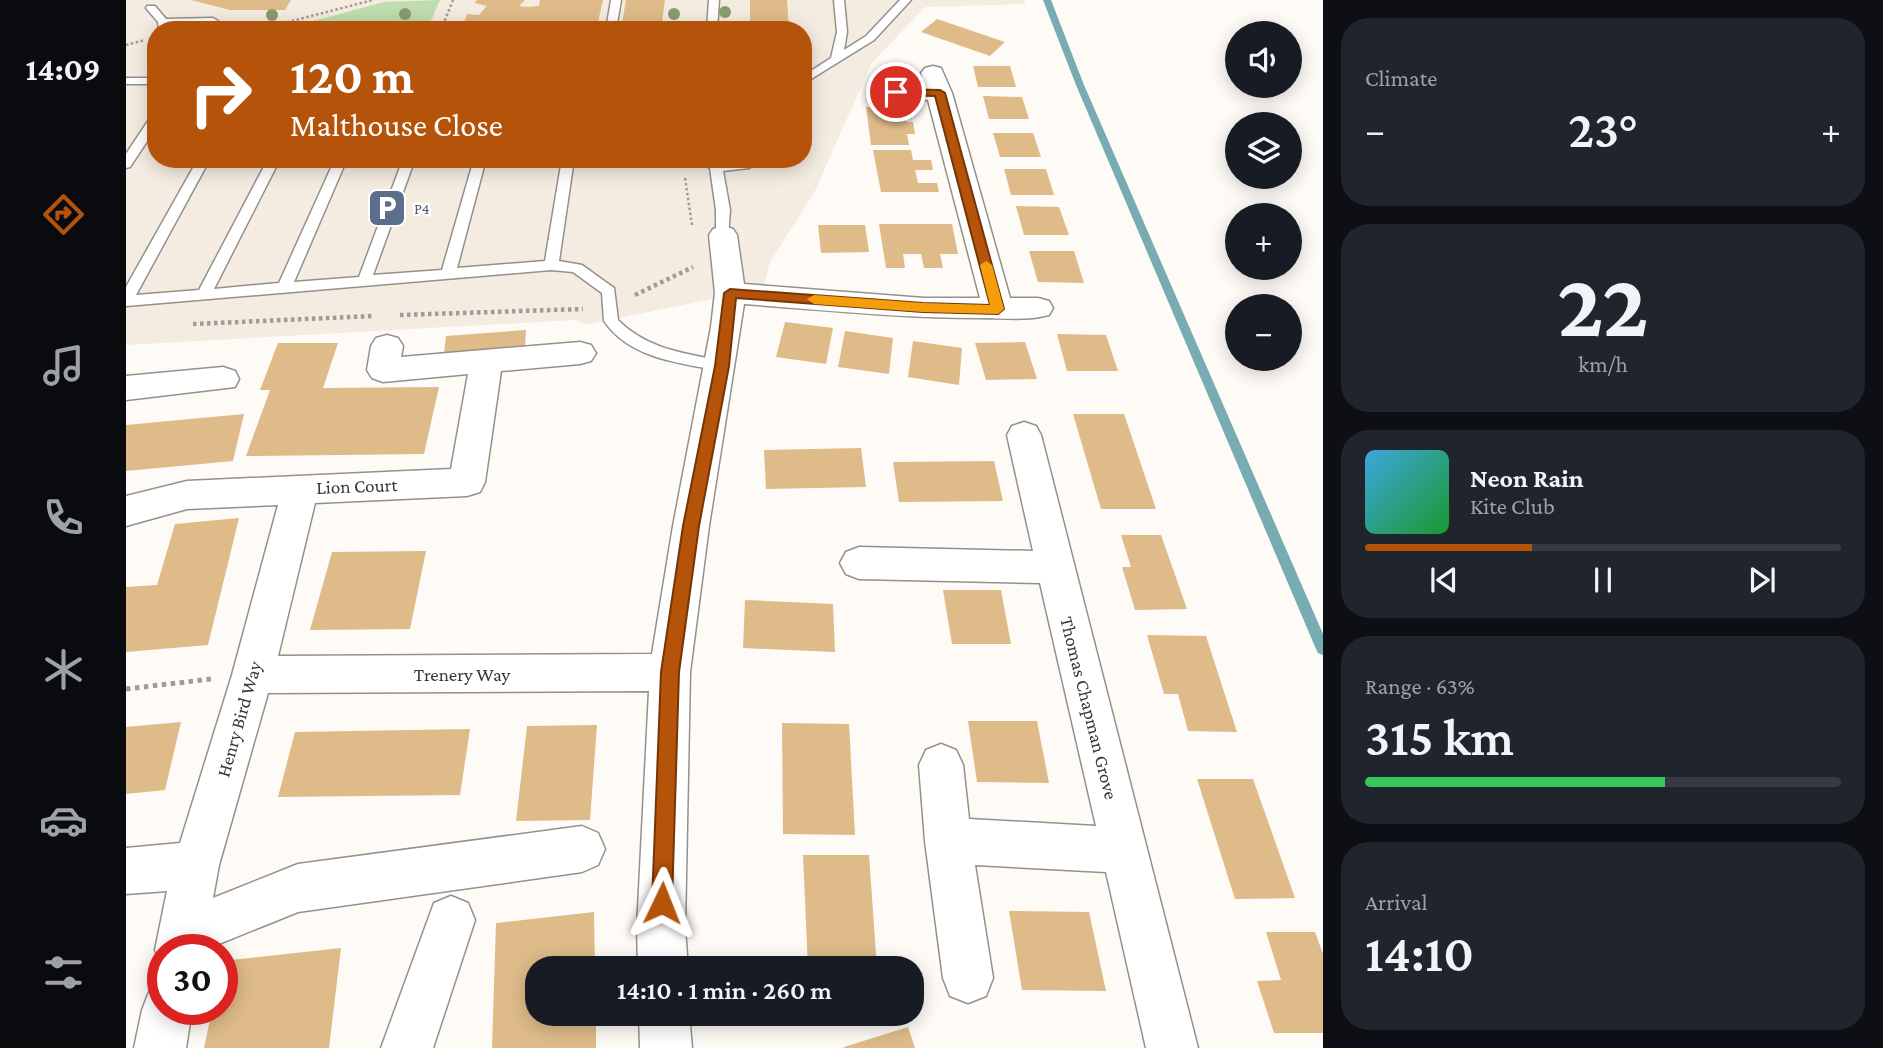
<!DOCTYPE html>
<meta charset="utf-8">
<style>
body{margin:0;font-family:"Crimson Pro",serif;background:#20242c;color:#f1f3f6;height:100vh;display:flex;flex-direction:column;font-size:26px;white-space:nowrap}
*{box-sizing:border-box;margin:0}
p{font-size:23px;color:#9ea1a6}
.icon{flex:none;width:38px;height:38px;fill:none;stroke:currentColor;stroke-width:2;stroke-linecap:round;stroke-linejoin:round}
.map{position:relative;flex:1;overflow:hidden}
.drawer{display:flex;flex-direction:column;gap:18px;padding:18px;background:#0d0f14;width:560px}
.drawer>*{flex:none}
.banner{position:absolute;left:21px;top:21px;width:665px;height:147px;border-radius:28px;box-shadow:0 4px 18px #0003;background:#b45309;color:#fff;overflow:hidden}
.tools{position:absolute;left:1099px;top:21px;display:grid;gap:14px}
.tools a{display:grid;place-items:center;width:77px;height:77px;border-radius:50%;background:#171b24;box-shadow:0 4px 18px #0003;font-size:35px}
.speed{position:absolute;left:21px;top:934px;display:flex;gap:14px;font-size:35px;font-weight:700;text-align:center}
.speed>*{display:grid;place-content:center;width:91px;height:91px;border-radius:50%;background:#171b24;box-shadow:0 4px 18px #0003;line-height:1}
.speed .limit{border:10px solid #d22;background:#fff;color:#111}
.pin{position:absolute;display:grid;place-items:center;width:60px;height:60px;color:#fff;margin:-30px;border:4px solid #fff;border-radius:50%;box-shadow:0 2px 7px #0007}
.me{position:absolute;width:77px;margin:-38px;rotate:2deg;stroke-linejoin:round;filter:drop-shadow(0 0 5px #0008)}
.turn{display:flex;align-items:center;gap:24px;height:147px;padding:0 28px;font-size:32px}
.turn .icon{width:91px;height:91px;stroke-width:2.5}
.turn b{display:block;font-size:49px;line-height:60px}
.big{font-size:52px;font-weight:600;line-height:1.1}
.drawer .tile{flex:1;display:flex;flex-direction:column;justify-content:center;gap:10px;min-width:0;padding:0 24px;border-radius:28px;background:#20242c}
.drawer .dial{align-items:center;gap:0}
.dial b{font-size:91px;line-height:1}
.song{display:flex;align-items:center;gap:21px}
.cover{width:84px;height:84px;border-radius:10px;background:linear-gradient(135deg,hsl(200 70% 55%),hsl(130 70% 35%))}
.played{height:7px;border-radius:4px;background:linear-gradient(90deg,#b45309 35%,#363941 35%)}
.keys{display:flex;justify-content:space-around;direction:ltr}
.heat{display:flex;justify-content:space-between;align-items:center;font-size:38px;direction:ltr}
.charge{height:10px;border-radius:5px;background:linear-gradient(90deg,#34c759 63%,#363941 0)}
.trip{position:absolute;left:399px;top:956px;width:399px;height:70px;border-radius:28px;background:#171b24;box-shadow:0 4px 18px #0003;font-weight:600;line-height:70px;text-align:center}
main{display:flex;flex:1;min-height:0}
.tabs{display:flex;flex-direction:column;width:126px;justify-content:space-around;align-items:center;background:#090b0e;color:#9ea1a6}
.tabs .icon{width:49px;height:49px}
.tabs .current{color:#b45309}
.tabs b{font-size:32px;color:#f1f3f6}
.map>svg:first-child{display:block}
.built{fill:#f5ece1;fill-rule:evenodd}
.green{fill:#bfddae}
.lines{fill:none;stroke-linecap:round;stroke-linejoin:round}
.stream{fill:#76acb2;fill-rule:evenodd}
.building{fill:#debb89}
.lane-casing{stroke:#94908c;stroke-width:3}
.street-casing{stroke:#94908c;stroke-width:3}
.path-far2{stroke:#9e9b98;stroke-width:2.5;stroke-dasharray:2.5 2.5;stroke-linecap:butt}
.path-far1{stroke:#9e9b98;stroke-width:4.5;stroke-dasharray:3.5 3.5;stroke-linecap:butt}
.path{stroke:#9e9b98;stroke-width:5;stroke-dasharray:4.5 4.5;stroke-linecap:butt}
.lane{fill:#fff;fill-rule:evenodd}
.street{fill:#fff;fill-rule:evenodd}
.tree{fill:#899c70}
.route{fill:#b45309;stroke:#753606;stroke-width:2}
.slow{fill:#f59e0b}
.labels{text-anchor:middle;dominant-baseline:central;stroke-width:5;stroke-linejoin:round;paint-order:stroke}
.far-service-label{font-size:16px;fill:#4e5e75;stroke:#fff;text-anchor:start}
.street-label{font-size:19px;fill:#383735;stroke:#fff}
</style>
<main>
<nav class="tabs">
<b>14:09</b>
<svg class="icon current" aria-label="directions" viewBox="0 0 24 24"><path d="M12 3l9 9-9 9-9-9zM9 14v-3h6M13 9l2 2-2 2"/></svg>
<svg class="icon" aria-label="music" viewBox="0 0 24 24"><path d="M9 18V5l10-2v13"/><circle cx="6" cy="18" r="3"/><circle cx="16" cy="16" r="3"/></svg>
<svg class="icon" aria-label="phone" viewBox="0 0 24 24"><path d="M5 4h4l2 5-3 2q2 4 5 5l2-3 5 2v4C11 20 4 13 5 4z"/></svg>
<svg class="icon" aria-label="climate" viewBox="0 0 24 24"><path d="M12 3v18M4 7l16 10M4 17L20 7"/></svg>
<svg class="icon" aria-label="car" viewBox="0 0 24 24"><path d="M5 17H2v-5l4-1 3-4h7l3 4 3 1v5h-3M9 17h6M6 11h13"/><circle cx="7" cy="17" r="2"/><circle cx="17" cy="17" r="2"/></svg>
<svg class="icon" aria-label="filters" viewBox="0 0 24 24"><path d="M4 7h16M4 17h16"/><circle cx="9" cy="7" r="2"/><circle cx="15" cy="17" r="2"/></svg>
</nav>
<div class="map">
<svg width="1197" height="1048" viewBox="0 0 1197 1048">
<rect width="100%" height="100%" fill="#fefaf5"/>
<!-- built -->
<path class="built" d="M0 0H898L900 4 799 7 745 64 688 193 644 262 637 288 461 325 449 320 0 345ZM30 30H677V159H30Z"/>
<!-- green -->
<polygon class="green" points="314,0 301,30 129,30 191,20 258,2"/>
<g class="lines">
<!-- stream -->
<polygon class="stream" points="917,0 925,0 958,85 1197,634 1197,655 1192,653 1190,649 950,85"/>
</g>
<!-- building -->
<g class="building">
<polygon points="65,0 165,0 159,10 104,10"/>
<polygon points="351,0 399,0 393,6 402,7 413,6 414,0 477,0 472,22 390,21 387,30 335,30 341,14 353,15 361,6 348,3"/>
<polygon points="500,0 539,0 535,30 495,30"/>
<polygon points="624,0 661,0 663,30 624,30"/>
<polygon points="811,19 879,42 864,56 795,32"/>
<polygon points="847,66 884,66 890,87 852,87"/>
<polygon points="857,96 896,97 903,119 863,119"/>
<polygon points="740,107 777,107 780,122 787,122 789,134 781,134 783,145 745,145"/>
<polygon points="867,133 907,133 915,157 874,157"/>
<polygon points="747,150 785,150 787,160 805,160 807,170 789,170 792,183 811,183 813,192 755,192"/>
<polygon points="878,169 920,169 928,195 885,195"/>
<polygon points="890,206 933,207 943,235 898,235"/>
<polygon points="753,224 826,224 832,254 814,254 817,268 798,268 795,254 777,254 779,268 760,268"/>
<polygon points="692,225 739,225 743,252 695,253"/>
<polygon points="903,251 948,251 958,283 912,282"/>
<polygon points="659,322 707,328 700,364 650,357"/>
<polygon points="400,330 399,347 318,353 320,336"/>
<polygon points="719,331 767,338 763,374 712,367"/>
<polygon points="931,334 980,335 992,371 941,371"/>
<polygon points="787,341 836,348 833,385 782,377"/>
<polygon points="899,342 911,379 860,380 849,343"/>
<polygon points="152,343 212,343 197,388 313,387 298,454 120,456 144,390 134,390"/>
<polygon points="118,414 107,461 0,471 0,425"/>
<polygon points="947,414 998,414 1030,509 975,509"/>
<polygon points="735,448 740,487 640,489 638,450"/>
<polygon points="868,461 877,501 773,502 767,462"/>
<polygon points="113,518 82,645 0,652 0,587 31,585 49,524"/>
<polygon points="995,535 1035,535 1061,609 1009,610 996,567 1005,567"/>
<polygon points="300,551 284,629 184,630 206,552"/>
<polygon points="817,590 875,590 885,644 826,644"/>
<polygon points="619,600 707,604 709,652 617,648"/>
<polygon points="1021,635 1080,636 1111,732 1062,731 1052,694 1038,694"/>
<polygon points="842,721 911,721 923,783 851,782"/>
<polygon points="55,722 39,790 0,794 0,727"/>
<polygon points="656,723 723,724 729,835 657,834"/>
<polygon points="471,725 464,820 390,821 401,726"/>
<polygon points="344,729 334,795 152,797 169,732"/>
<polygon points="1071,779 1127,779 1169,898 1109,899"/>
<polygon points="677,855 743,855 751,968 682,968"/>
<polygon points="883,911 963,912 980,991 896,990"/>
<polygon points="468,912 469,968 411,968 411,1013 470,1013 470,1048 366,1048 370,923"/>
<polygon points="1140,932 1189,932 1197,954 1197,1033 1148,1033 1131,981 1155,980"/>
<polygon points="215,948 203,1048 78,1048 86,1010 96,1010 96,961"/>
<polygon points="782,1027 789,1048 718,1048 718,1047"/>
</g>
<g class="lines">
<defs>
<g id="lane">
<polygon points="485,0 495,0 490,30 480,30"/>
<polygon points="583,0 593,0 591,30 581,30"/>
<polygon points="708,0 718,0 721,32 718,50 740,36 774,0 785,0 748,40 677,84 677,76 705,58 711,32"/>
<polygon points="21,6 29,6 40,19 87,18 92,21 87,24 43,25 43,30 33,30 32,22 20,8"/>
<rect x="0" y="78" width="30" height="6"/>
<polygon points="30,114 30,128 4,167 0,168 0,154 26,115"/>
<path d="M72 159H84L10 295 73 290 142 159H154L88 289 153 283 209 159H221L168 282 233 277 277 159H289L247 275 316 270 348 159H360L331 268 419 261 436 159H448L433 261 456 265 488 288 492 320C521 349 557 353 596 361L604 366 596 371C554 363 504 359 478 321L476 293 447 272 425 270 0 306V287Z"/>
<polygon points="566,159 603,163 640,159 623,168 597,171 604,210 602,238 592,238 590,235 590,210 584,168"/>
</g>
<g id="street">
<path d="M807 66 815 68 826 93 884 298H912L923 301 927 308 923 315C901 321 876 318 854 318 775 318 697 310 618 304L583 526 564 672 559 928 562 968H512L511 928 523 691 142 693 93 865 87 898 172 864 456 826 472 833 479 849 472 865 456 872 172 912 78 950H37L36 967 29 950 41 891 0 894V848L54 843 106 675 152 505 61 509 0 526V496L61 481 325 469 342 374 257 382 246 378 241 370 245 346 250 338 261 335 272 338 277 346 275 357 454 342 465 345 470 353 465 361 454 364 375 371 359 482 354 492 341 496 189 503 152 656 526 654 547 526 585 327 589 293 583 235 587 229 597 226 607 229 611 235 618 284 798 298H854L802 100 761 97 758 92 761 87 798 85 795 73 799 68Z"/>
<polygon points="97,367 109,371 113,379 109,387 0,400 0,376"/>
<polygon points="898,422 910,426 915,435 1072,1048 1020,1048 980,872 849,865 867,978 860,996 842,1003 824,996 817,978 799,841 793,765 800,750 815,744 830,750 837,765 843,819 970,826 914,583 733,579 720,574 714,563 720,552 733,547 907,551 881,435 886,426"/>
<polygon points="325,896 342,903 349,920 307,1048 255,1048 308,903"/>
<polygon points="37,986 37,1010 66,1010 60,1048 8,1048 16,1010 23,992"/>
<polygon points="513,1013 563,1013 566,1048 514,1048"/>
</g>
</defs>
<!-- lane casing -->
<use href="#lane" class="lane-casing"/>
<!-- street casing -->
<use href="#street" class="street-casing"/>
<!-- path-far2 -->
<g class="path-far2">
<polyline points="111,25 162,22 247,0"/>
<polyline points="315,30 327,0"/>
<polyline points="0,45 19,40"/>
<polyline points="559,178 566,225"/>
</g>
<!-- path-far1 -->
<g class="path-far1">
<polyline points="509,295 567,267"/>
<polyline points="274,315 457,309"/>
<polyline points="67,324 247,316"/>
</g>
<!-- path -->
<polyline class="path" points="0,689 85,679"/>
<!-- lane -->
<use href="#lane" class="lane"/>
<!-- street -->
<use href="#street" class="street"/>
</g>
<!-- trees -->
<g class="tree">
<circle cx="599" cy="12" r="6"/>
<circle cx="279" cy="14" r="6"/>
<circle cx="548" cy="14" r="6"/>
<circle cx="146" cy="15" r="6"/>
</g>
<!-- route -->
<polygon class="route" points="767,89 814,90 819,93 878,309 872,314 797,312 610,298 603,366 573,526 553,672 546,903 543,910 536,913 529,910 526,903 535,672 557,526 589,366 598,293 604,289 797,303 864,305 809,96 770,95 765,92"/>
<!-- slow -->
<polygon class="slow" points="860,261 866,265 878,309 872,314 797,312 688,304 681,299 688,295 797,303 864,305 854,265"/>
<!-- icons -->
<defs>
<symbol id="parking-square" viewBox="-11 -11 22 22"><rect x="-9" y="-9" width="18" height="18" rx="4" fill="#5c6f8a" stroke="#fff"/><path d="M-3.5-5.5H1a3.5 3.5 0 0 1 0 7H-1V5.5H-3.5ZM-1-3.4V-.6H.8a1.4 1.4 0 0 0 0-2.8Z" fill="#fff"/></symbol>
</defs>
<g fill-rule="evenodd">
<use href="#parking-square" x="239" y="186" width="44" height="44"/>
</g>
<g class="labels">
<!-- far-service labels -->
<g class="far-service-label">
<text x="288" y="208">P4</text>
</g>
<!-- street labels -->
<g class="street-label">
<text transform="translate(231 486) rotate(-2)">Lion Court</text>
<text x="336" y="674">Trenery Way</text>
<text transform="translate(963 708) rotate(76)">Thomas Chapman Grove</text>
<text transform="translate(113 719) rotate(-74)">Henry Bird Way</text>
</g>
</g>
</svg>
<div class="tools">
<a><svg class="icon" aria-label="sound" viewBox="0 0 24 24"><path d="M4 9h4l5-4v14l-5-4H4zM17 9q2 3 0 6"/></svg></a>
<a><svg class="icon" aria-label="layers" viewBox="0 0 24 24"><path d="M12 4l9 5-9 5-9-5zM3 14l9 5 9-5"/></svg></a>
<a>+</a>
<a>−</a>
</div>
<div class="speed"><div class="limit">30</div></div>
<div class="pin" style="left:770px;top:92px;background:#d93025"><svg class="icon" aria-label="arrive" viewBox="0 0 24 24"><path d="M6 21V4h12l-3 4 3 4H6"/></svg></div>
<svg class="me" style="left:536px;top:903px" viewBox="-20 -20 40 40"><path d="M0-17L14 15 0 8-14 15z" fill="#b45309" stroke="#fff" stroke-width="4"/></svg>
<div class="trip">14:10 · 1 min · 260 m</div>
<div class="banner">
<div class="turn"><svg class="icon" aria-label="right" viewBox="0 0 24 24"><path d="M7 20v-9h11M14 6l5 5-5 5"/></svg><div><b>120 m</b>Malthouse Close</div></div>
</div>
</div>
<section class="drawer">
<div class="tile"><p>Climate</p>
<div class="heat"><a>−</a><b class="big">23°</b><a>+</a></div>
</div>
<div class="tile dial"><b>22</b><p>km/h</p></div>
<div class="tile">
<div class="song"><i class="cover"></i><div><b>Neon Rain</b><p>Kite Club</p></div></div>
<div class="played"></div>
<div class="keys"><svg class="icon" aria-label="previous" viewBox="0 0 24 24"><path d="M18 5L8 12l10 7zM5 5v14"/></svg><svg class="icon" aria-label="pause" viewBox="0 0 24 24"><path d="M8 5v14M16 5v14"/></svg><svg class="icon" aria-label="next" viewBox="0 0 24 24"><path d="M6 5l10 7-10 7zM19 5v14"/></svg></div>
</div>
<div class="tile"><p>Range · 63%</p><b class="big">315 km</b><div class="charge"></div></div>
<div class="tile"><p>Arrival</p><b class="big">14:10</b></div>
</section>
</main>
